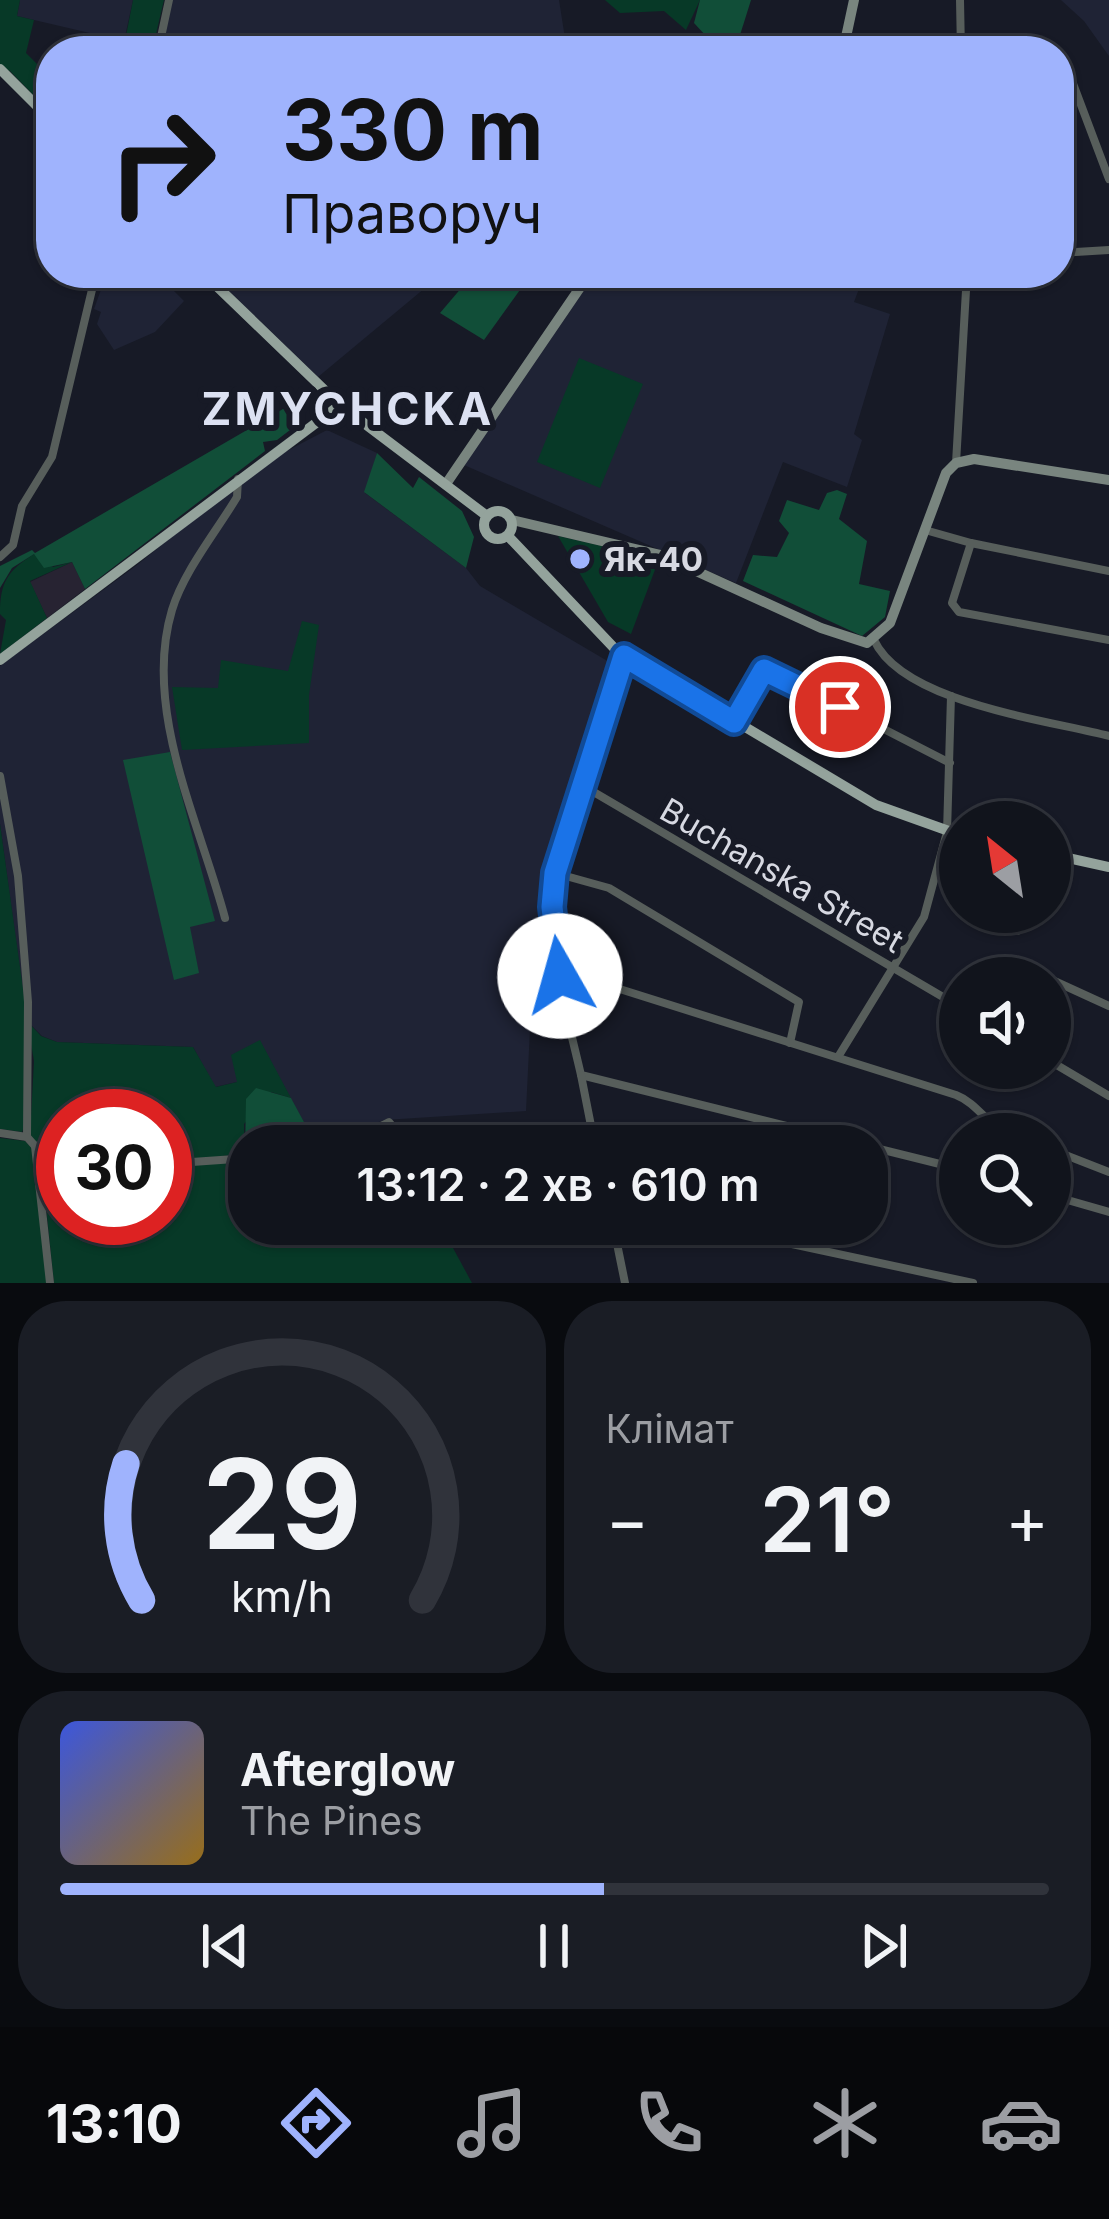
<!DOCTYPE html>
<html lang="uk">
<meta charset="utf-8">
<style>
body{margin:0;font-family:Inter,sans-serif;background:#1a1d25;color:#f1f3f6;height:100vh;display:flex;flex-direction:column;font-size:45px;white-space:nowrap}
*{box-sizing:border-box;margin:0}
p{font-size:39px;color:#9c9ea3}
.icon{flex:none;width:66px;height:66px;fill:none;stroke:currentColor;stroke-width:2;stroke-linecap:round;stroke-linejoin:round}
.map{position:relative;height:1283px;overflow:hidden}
.drawer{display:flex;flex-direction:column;gap:18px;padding:18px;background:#090b0f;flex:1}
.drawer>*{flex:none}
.top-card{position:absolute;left:36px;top:36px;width:1038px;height:252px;border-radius:48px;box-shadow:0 3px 9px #0004,0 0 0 3px #30333b;background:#9fb3fd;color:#111;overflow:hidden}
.needle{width:78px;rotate:330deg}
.controls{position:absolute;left:939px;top:801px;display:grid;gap:24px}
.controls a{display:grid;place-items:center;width:132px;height:132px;border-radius:50%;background:#11141c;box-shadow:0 3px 9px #0004,0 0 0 3px #30333b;font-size:60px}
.speed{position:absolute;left:36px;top:1089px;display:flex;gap:24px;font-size:60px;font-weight:700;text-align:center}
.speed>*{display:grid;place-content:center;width:156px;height:156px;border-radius:50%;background:#11141c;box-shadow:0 3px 9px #0004,0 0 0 3px #30333b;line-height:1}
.speed .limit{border:18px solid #d22;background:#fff;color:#111}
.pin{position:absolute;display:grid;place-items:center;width:102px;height:102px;color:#fff;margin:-51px;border:6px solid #fff;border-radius:50%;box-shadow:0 3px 12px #0007}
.me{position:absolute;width:132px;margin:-66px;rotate:353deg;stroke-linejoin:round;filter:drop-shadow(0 0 9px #0008)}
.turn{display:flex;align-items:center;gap:42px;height:252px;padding:0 48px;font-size:54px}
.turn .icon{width:156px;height:156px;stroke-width:2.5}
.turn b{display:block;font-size:84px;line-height:102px}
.big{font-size:90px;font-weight:600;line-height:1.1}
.drawer .card{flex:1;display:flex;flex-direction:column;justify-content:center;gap:18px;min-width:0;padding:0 42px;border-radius:48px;background:#1a1d25}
.drawer .dial{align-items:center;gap:0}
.dial svg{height:312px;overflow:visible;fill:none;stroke:#30333b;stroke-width:7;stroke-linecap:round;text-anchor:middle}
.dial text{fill:#f1f3f6;stroke:none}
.song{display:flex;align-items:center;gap:36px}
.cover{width:144px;height:144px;border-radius:18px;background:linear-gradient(135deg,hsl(230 70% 55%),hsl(40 70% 35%))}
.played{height:12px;border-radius:6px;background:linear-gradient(90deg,#9fb3fd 55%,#30333b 55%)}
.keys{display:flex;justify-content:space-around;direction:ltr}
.heat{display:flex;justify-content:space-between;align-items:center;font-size:66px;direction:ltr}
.drawer .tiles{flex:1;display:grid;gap:18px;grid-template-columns:1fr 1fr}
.card:last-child{grid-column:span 2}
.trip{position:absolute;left:228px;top:1125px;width:660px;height:120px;border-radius:48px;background:#11141c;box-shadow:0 3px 9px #0004,0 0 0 3px #30333b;font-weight:600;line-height:120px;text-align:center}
.menu{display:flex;height:192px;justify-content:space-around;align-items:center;background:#07080b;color:#9c9ea3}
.menu .icon{width:84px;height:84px}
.menu .selected{color:#9fb3fd}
.menu b{font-size:54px;color:#f1f3f6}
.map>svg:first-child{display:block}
.commercial{fill:#272332}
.built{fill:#1f2335}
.green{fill:#073927}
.forest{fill:#114e38}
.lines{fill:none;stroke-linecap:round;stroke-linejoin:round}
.street{stroke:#575e5b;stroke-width:8}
.secondary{stroke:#79857f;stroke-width:10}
.primary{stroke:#94a39c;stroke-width:10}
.route-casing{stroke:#114b97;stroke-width:30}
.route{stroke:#1a73e8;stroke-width:21}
.poi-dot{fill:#9fb3fd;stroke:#171a26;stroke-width:4.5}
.labels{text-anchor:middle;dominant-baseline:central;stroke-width:12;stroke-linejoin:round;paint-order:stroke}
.poi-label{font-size:33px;font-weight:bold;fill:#d7d9e2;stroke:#171a26;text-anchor:start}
.street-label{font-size:33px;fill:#d7d9e2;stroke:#171a26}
.district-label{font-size:45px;font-weight:bold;letter-spacing:3px;fill:#dce1f2;stroke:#171a26}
</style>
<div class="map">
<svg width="1109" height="1283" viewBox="0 0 1109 1283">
<rect width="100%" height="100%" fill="#171a26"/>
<!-- commercial -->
<polygon class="commercial" points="72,562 85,589 47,618 30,582"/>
<!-- built -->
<g class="built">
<polygon points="20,0 133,0 124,41 17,16"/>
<polygon points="172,0 559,0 567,51 160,51"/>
<polygon points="1061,0 1109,0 1109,56 1084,21"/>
<polygon points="107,273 156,273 184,301 155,332 114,350 97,324 101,312 94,309"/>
<polygon points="210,273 443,273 318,377"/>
<polygon points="596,273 865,273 854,302 890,314 854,434 862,440 847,487 783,462 736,583 464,465"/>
<polygon points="327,430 377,453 365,493 466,568 480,586 616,666 547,871 548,946 561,1025 530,1029 526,1111 384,1120 317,1146 259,1041 237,1082 215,1087 193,1047 57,1042 42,1036 27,1021 0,824 0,666 137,565 260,465"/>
</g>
<!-- green -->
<g class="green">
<polygon points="0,0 20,0 17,16 34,20 26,53 51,78 51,113 10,71 0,69"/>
<polygon points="133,0 164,0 152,51 123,51"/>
<polygon points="605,0 700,0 686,30 664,11 620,13"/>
<polygon points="579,358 643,384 600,488 537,462"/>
<polygon points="558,536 659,559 631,634 608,622"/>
<path d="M34 554 53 567 72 562 30 581 47 618 0 654 6 620 0 614C0 583 7 571 34 554Z"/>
<polygon points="302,621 319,625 309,695 309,743 182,750 172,687 218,688 221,660 288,671"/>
<polygon points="0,824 26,1010 28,1117 22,1132 0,1129"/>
<polygon points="27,1021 41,1036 57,1042 193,1047 216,1087 237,1082 231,1055 260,1040 291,1098 271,1092 244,1124 245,1153 193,1160 165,1155 165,1116 63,1116 63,1141 36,1143 30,1135 34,1061"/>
<polygon points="0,1138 25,1141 32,1148 47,1283 0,1283"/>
<polygon points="63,1147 63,1218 165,1218 165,1161 192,1165 249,1161 249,1224 440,1224 472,1283 54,1283 40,1149"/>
</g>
<!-- forest -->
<g class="forest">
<polygon points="700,0 751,0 735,51 720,51 694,23"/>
<polygon points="474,273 530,276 484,340 440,313"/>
<polygon points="283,409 298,410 303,420 277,440 263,442 265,451 85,589 72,562 44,568 34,554 12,568 0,588 0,566 32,550 35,553"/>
<polygon points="377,453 413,488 419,477 462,511 474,537 466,568 364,492"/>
<polygon points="837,490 847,494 839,519 867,541 859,584 890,591 885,617 862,636 743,581 753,555 777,557 789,533 779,521 787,500 819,510 827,493"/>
<polygon points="170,752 215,921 190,927 199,973 174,980 123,760"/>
<polygon points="256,1088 291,1098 317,1146 249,1146 245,1153 246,1099"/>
</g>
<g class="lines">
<!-- street -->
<g class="street">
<polyline points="960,0 961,51"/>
<polyline points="158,51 169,0"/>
<polyline points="1059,80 1072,81 1109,179"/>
<polyline points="1059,253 1109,250"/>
<polyline points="956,463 967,273"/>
<polyline points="925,530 971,543"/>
<polyline points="0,557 13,545 22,506 52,457 96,273"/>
<polyline points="1109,571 971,543 952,603 959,612 1109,640"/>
<path d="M874 640C903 703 1048 720 1109 736"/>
<path d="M624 656C597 733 554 820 552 903 551 961 568 1019 581 1075L960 1169"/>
<polyline points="734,722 761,672 769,670 950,763"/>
<polyline points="0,776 18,876 28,1002 27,1137"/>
<polyline points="580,784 960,1007"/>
<polyline points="555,873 609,888 799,1002 790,1043"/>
<polyline points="1017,912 1017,931"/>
<path d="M225 918C200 823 142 710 172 610 184 571 216 532 237 497L238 479"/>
<path d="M560 976 607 985 956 1095C979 1104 987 1126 1009 1134"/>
<polyline points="1050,979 1109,1006"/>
<polyline points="838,1057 924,917 947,832 951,696"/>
<polyline points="1050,1061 1109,1096"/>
<polyline points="581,1075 595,1146"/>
<polyline points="0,1133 27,1137 35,1146 63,1144"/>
<polyline points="35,1146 50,1283"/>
<polyline points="340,1146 389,1122 408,1146"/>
<polyline points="1050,1149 1109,1172"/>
<polyline points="165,1157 192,1162 249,1158"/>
<polyline points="1050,1195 1109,1212"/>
<polyline points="613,1224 625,1283"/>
<polyline points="699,1224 973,1283"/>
</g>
<!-- secondary -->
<g class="secondary">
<polyline points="843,51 854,0"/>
<polyline points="446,484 590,273"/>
<polyline points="512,520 661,555 821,628 867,643 890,623 946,473 956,463 974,459 1109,480"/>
</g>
<!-- primary -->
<g class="primary">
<polyline points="0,69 51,120"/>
<polyline points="203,273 340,405 487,516"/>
<circle cx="498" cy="525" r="14"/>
<polyline points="508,536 616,650 876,805 960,835"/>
<polyline points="0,660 340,405"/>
<polyline points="1050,854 1109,867"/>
</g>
</g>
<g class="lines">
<defs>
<polyline id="route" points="560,976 552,907 555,873 624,656 734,722 764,670 840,707"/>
</defs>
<!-- route casing -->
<use href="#route" class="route-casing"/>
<!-- route -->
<use href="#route" class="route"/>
</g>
<!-- markers -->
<circle class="poi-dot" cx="580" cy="559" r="12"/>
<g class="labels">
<!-- poi labels -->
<g class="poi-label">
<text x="604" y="559">Як-40</text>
</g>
<!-- street labels -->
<g class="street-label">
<text transform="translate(782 875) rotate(30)">Buchanska Street</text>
</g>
<!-- district labels -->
<g class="district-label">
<text x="348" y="408">ZMYCHCKA</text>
</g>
</g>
</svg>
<div class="controls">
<a><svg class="needle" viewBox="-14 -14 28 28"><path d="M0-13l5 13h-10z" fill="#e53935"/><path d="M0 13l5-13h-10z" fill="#9c9ea3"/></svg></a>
<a><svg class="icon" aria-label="sound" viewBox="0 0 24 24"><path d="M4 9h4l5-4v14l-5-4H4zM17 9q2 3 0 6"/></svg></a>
<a><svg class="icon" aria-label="search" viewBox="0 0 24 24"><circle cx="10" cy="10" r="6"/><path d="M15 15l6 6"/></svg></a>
</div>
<div class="speed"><div class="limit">30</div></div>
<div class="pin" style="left:840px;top:707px;background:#d93025"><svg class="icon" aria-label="arrive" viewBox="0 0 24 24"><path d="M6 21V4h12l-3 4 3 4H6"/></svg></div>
<svg class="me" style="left:560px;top:976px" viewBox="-20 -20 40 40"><circle r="19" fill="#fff"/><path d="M0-13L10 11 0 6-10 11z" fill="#1a73e8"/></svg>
<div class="trip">13:12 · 2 хв · 610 m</div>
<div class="top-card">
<div class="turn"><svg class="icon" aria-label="right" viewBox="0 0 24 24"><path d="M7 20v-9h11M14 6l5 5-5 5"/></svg><div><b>330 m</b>Праворуч</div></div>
</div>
</div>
<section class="drawer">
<div class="tiles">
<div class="card dial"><svg viewBox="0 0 100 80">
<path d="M14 69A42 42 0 1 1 86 69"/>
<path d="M14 69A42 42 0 0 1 10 34" stroke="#9fb3fd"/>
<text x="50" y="56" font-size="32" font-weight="700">29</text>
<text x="50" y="72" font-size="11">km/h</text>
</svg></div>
<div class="card"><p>Клімат</p>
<div class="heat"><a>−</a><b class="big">21°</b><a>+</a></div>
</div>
<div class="card">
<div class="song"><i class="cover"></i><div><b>Afterglow</b><p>The Pines</p></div></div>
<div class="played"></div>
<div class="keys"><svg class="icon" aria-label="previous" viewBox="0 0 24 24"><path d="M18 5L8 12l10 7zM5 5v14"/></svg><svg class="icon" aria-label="pause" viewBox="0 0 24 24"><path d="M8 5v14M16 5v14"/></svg><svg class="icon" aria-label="next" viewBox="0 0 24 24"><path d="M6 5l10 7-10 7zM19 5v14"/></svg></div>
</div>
</div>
</section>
<nav class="menu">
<b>13:10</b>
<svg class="icon selected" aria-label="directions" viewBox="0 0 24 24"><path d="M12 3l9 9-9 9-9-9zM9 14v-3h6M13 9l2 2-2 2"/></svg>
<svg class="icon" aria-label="music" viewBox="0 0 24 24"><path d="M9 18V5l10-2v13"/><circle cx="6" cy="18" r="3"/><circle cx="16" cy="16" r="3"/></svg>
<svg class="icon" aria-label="phone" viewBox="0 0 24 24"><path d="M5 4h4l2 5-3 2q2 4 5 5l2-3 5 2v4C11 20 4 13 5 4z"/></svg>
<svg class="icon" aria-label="climate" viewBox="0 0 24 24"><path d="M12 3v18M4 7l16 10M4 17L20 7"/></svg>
<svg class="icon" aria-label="car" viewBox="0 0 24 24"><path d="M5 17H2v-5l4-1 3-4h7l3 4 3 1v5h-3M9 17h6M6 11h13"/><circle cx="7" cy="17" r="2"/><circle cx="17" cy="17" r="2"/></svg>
</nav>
